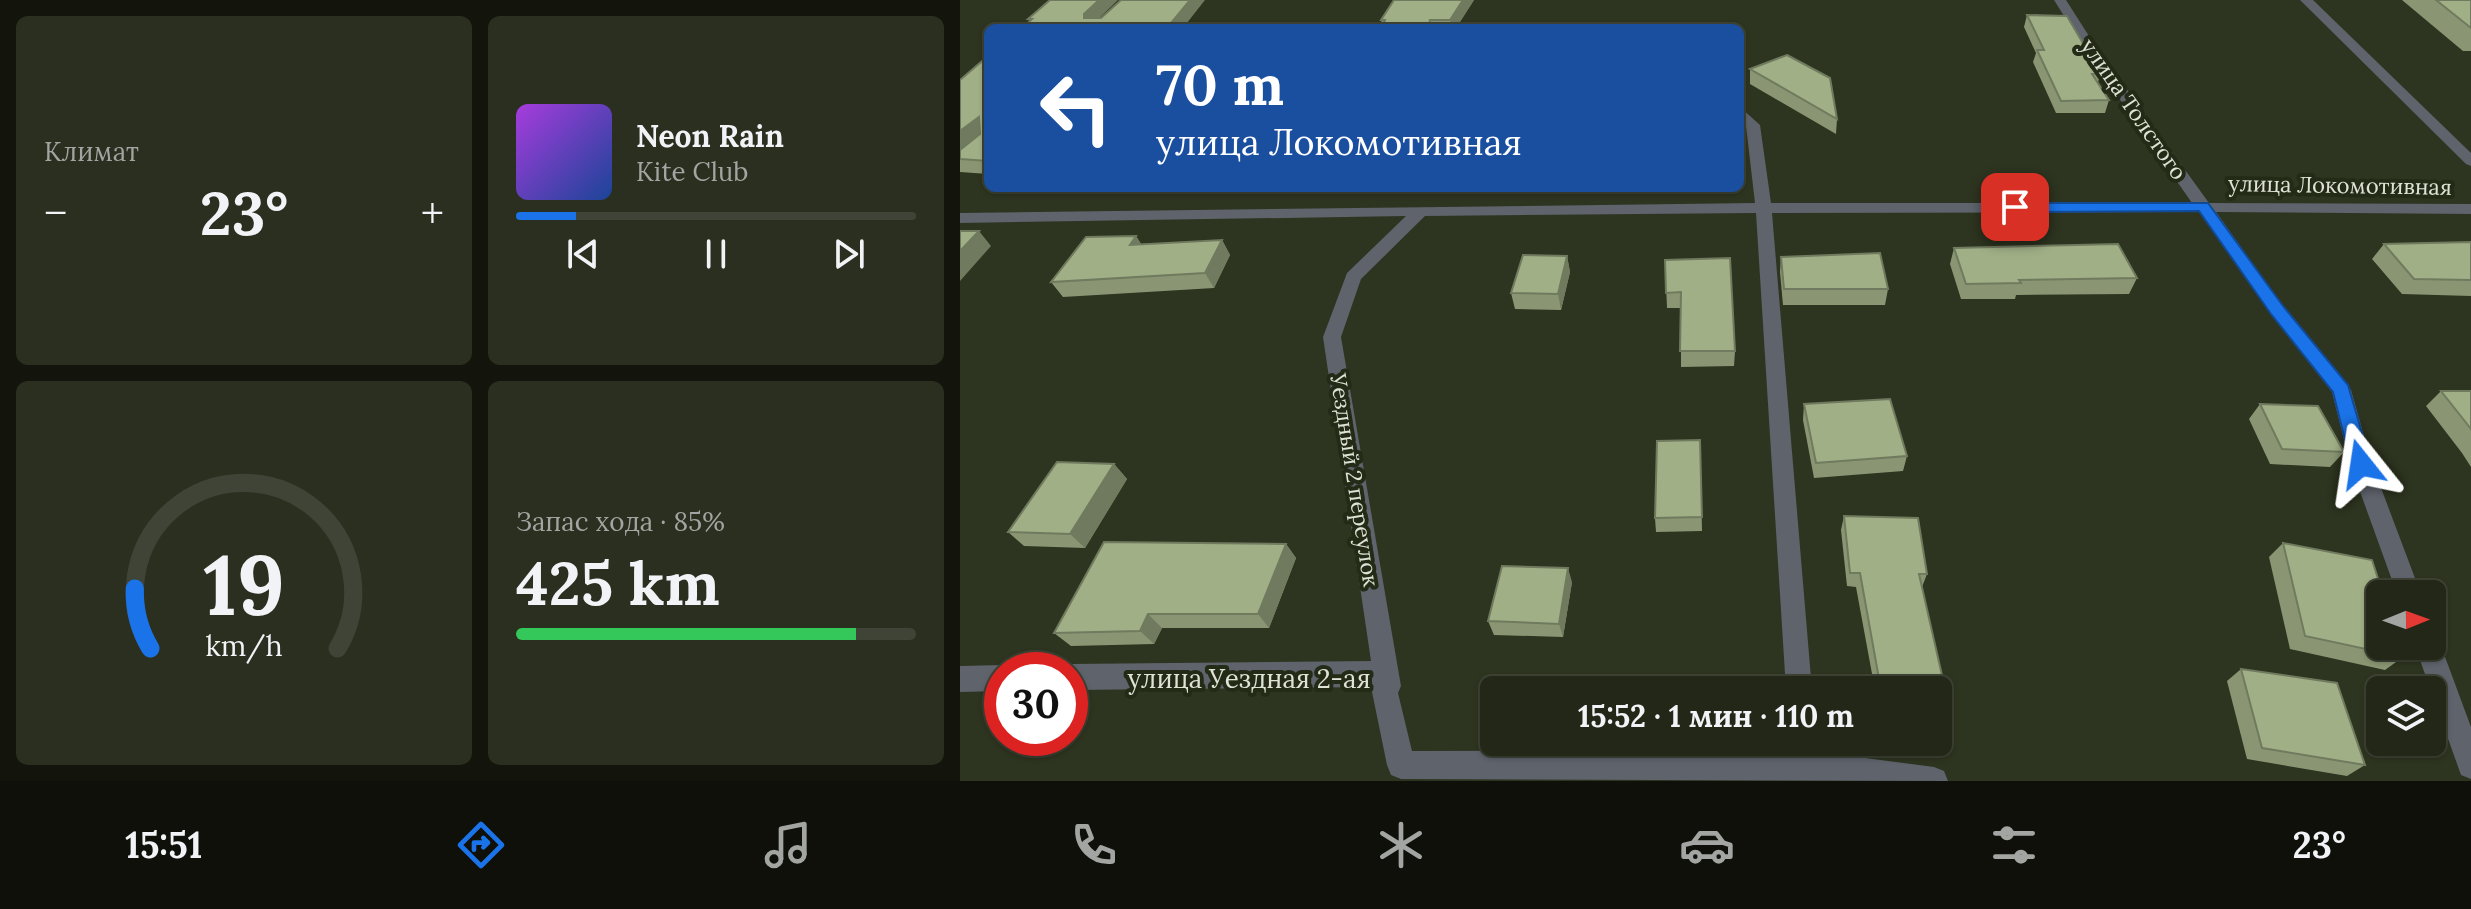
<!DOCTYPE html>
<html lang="ru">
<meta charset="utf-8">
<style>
body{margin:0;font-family:Lora,serif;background:#2a2f20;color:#f1f3f6;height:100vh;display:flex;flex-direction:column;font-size:30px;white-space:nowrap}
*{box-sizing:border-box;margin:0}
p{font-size:26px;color:#a2a5a1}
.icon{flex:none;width:44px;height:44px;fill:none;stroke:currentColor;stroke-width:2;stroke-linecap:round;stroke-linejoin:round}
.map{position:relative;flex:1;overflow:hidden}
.sheet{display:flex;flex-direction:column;gap:16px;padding:16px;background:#13150d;width:960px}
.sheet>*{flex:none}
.top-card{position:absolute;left:24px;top:24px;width:760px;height:168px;border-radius:12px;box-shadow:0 2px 6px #0004,0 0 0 2px #3f4436;background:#1a4fa0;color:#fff;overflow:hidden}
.needle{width:52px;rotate:89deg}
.buttons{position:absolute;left:1406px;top:580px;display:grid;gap:16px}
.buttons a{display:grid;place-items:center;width:80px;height:80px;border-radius:12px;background:#222717;box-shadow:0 2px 6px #0004,0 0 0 2px #3f4436;font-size:40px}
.speed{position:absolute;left:24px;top:652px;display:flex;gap:16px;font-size:40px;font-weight:700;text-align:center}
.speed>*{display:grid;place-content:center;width:104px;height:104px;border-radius:50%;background:#222717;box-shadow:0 2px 6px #0004,0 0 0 2px #3f4436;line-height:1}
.speed .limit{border:12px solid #d22;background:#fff;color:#111}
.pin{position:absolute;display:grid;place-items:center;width:68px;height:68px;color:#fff;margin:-34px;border-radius:16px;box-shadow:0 4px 12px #0006}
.me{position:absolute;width:88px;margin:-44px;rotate:345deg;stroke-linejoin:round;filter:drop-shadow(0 0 6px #0008)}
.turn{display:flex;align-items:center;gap:28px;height:168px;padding:0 40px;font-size:36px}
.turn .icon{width:104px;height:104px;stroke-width:2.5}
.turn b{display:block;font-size:56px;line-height:68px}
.big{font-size:60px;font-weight:700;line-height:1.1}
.sheet .card{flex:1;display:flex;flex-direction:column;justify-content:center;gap:12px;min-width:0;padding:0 28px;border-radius:12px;background:#2a2f20}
.sheet .dial{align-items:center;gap:0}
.dial svg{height:208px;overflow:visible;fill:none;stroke:#3f4436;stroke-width:7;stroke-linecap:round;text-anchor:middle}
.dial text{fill:#f1f3f6;stroke:none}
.song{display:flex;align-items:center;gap:24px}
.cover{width:96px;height:96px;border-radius:12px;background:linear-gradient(135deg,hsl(280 70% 55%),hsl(220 70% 35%))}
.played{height:8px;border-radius:4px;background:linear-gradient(90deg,#1a73e8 15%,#3f4436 15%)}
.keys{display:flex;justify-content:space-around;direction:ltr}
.heat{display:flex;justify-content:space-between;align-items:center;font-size:44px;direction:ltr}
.charge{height:12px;border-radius:6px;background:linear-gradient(90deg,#34c759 85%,#3f4436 0)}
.sheet .tiles{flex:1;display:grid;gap:16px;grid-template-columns:repeat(2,1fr)}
.trip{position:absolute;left:520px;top:676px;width:472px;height:80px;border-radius:12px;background:#222717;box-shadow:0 2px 6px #0004,0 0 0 2px #3f4436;font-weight:700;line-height:80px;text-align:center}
.menu{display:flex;height:128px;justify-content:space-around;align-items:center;background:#0e1009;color:#a2a5a1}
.menu .icon{width:56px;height:56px}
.menu .current{color:#1a73e8}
.menu b{font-size:36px;color:#f1f3f6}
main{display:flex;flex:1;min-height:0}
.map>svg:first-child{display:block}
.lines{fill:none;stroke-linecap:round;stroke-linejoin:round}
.street{fill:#5e636c;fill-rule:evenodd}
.wall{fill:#8a9673}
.shaded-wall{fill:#707a5e}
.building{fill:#a0af86;stroke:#707a5e;stroke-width:2}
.route{fill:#1a73e8;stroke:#114b97;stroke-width:2}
.labels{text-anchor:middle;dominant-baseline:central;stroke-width:8;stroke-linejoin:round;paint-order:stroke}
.street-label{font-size:22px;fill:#dfe3d6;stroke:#232a16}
.near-street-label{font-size:26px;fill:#dfe3d6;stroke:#232a16}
</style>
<main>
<section class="sheet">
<div class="tiles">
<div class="card"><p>Климат</p>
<div class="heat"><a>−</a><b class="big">23°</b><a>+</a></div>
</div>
<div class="card">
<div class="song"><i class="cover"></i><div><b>Neon Rain</b><p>Kite Club</p></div></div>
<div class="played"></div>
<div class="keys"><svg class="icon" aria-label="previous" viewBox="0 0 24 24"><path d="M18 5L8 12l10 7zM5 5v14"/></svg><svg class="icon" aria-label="pause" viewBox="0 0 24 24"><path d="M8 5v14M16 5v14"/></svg><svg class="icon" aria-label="next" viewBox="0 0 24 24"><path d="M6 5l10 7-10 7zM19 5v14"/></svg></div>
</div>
<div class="card dial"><svg viewBox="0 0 100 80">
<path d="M14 69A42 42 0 1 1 86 69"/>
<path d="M14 69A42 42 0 0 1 8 46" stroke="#1a73e8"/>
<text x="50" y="56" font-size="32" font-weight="700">19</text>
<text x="50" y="72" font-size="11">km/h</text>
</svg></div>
<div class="card"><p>Запас хода · 85%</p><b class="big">425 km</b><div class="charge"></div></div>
</div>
</section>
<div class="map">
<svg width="1511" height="781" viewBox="0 0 1511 781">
<rect width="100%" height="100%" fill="#2d341f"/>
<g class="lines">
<!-- street -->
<g class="street">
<polygon points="1094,0 1106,0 1134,44 1249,203 1511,204 1511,214 1256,212 1323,306 1391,390 1412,464 1461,594 1437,594 1390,464 1372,392 1311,314 1239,212 812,213 852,690 826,690 796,213 465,216 401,279 381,337 441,686 438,693 452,751 844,750 974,767 984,771 988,781 441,779 431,775 427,765 411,687 110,690 110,670 100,670 110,664 411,661 363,337 387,273 446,216 0,223 0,213 795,203 786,126 780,119 780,107 800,125 811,203 1232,203 1122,45"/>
<polygon points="1340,0 1353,0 1511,153 1511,166 1506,164"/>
<polygon points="1472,635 1477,637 1481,646 1511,727 1511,779 1501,775 1455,646 1472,646"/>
<polygon points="42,665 52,670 42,670 42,691 0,692 0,666"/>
</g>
</g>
<!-- wall -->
<g class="wall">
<polygon points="514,0 496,28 423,28 421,20"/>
<polygon points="1442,0 1511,0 1511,51 1503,51"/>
<polygon points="1067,15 1141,74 1138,82 1149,100 1145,113 1096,113 1073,62 1076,53 1064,27"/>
<polygon points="28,56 28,174 0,172 0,80"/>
<polygon points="790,69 877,119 876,134 790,84"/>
<polygon points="176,236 181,244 262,240 270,255 254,288 103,297 91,282"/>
<polygon points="1511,242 1511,296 1442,294 1412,259 1424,244"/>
<polygon points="994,248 1177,278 1169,294 1056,295 1055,299 1001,299 990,264"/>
<polygon points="607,256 610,272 601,310 555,309 551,293"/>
<polygon points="821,257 928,289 925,305 823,305 820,272"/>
<polygon points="705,260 775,351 774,366 721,367 721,308 707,308"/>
<polygon points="1481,391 1511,391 1511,467 1502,453 1466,406"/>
<polygon points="844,404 947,456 943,471 854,478 843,420"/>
<polygon points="1300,404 1384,452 1370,467 1310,464 1289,419"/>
<polygon points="740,440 742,531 696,532 695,518"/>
<polygon points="154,464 167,479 125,548 64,546 48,532"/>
<polygon points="884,516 967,574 962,587 986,693 980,705 978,705 978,690 915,690 896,587 887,586 881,530"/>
<polygon points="1323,543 1443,657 1425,670 1330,649 1309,557"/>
<polygon points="326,544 336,558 309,628 202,628 194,644 111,646 94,633"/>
<polygon points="612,582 603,637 534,635 528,621"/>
<polygon points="1281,669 1405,765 1387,776 1287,759 1267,681"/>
</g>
<!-- shaded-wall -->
<g class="shaded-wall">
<polygon points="139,0 158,0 131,26 124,18 124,14"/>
<polygon points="230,0 245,0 223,28 207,28"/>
<polygon points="503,0 514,0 496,28 492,28 490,20"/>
<polygon points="19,117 28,130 0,152 0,131"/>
<polygon points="19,231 31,246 0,281 0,251"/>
<polygon points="176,236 186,252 170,245"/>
<polygon points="262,240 270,255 254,288 245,273"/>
<polygon points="607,256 610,272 601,310 598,294"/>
<polygon points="154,464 167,479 125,548 110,534"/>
<polygon points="326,544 336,558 309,628 298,614"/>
<polygon points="608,568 612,582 603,637 599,624"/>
<polygon points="188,614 202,628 194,644 180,631"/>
</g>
<!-- building -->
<g class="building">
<polygon points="90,0 139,0 124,14 124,18 141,18 161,0 230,0 207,28 62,28 72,19 68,19"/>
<polygon points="434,0 503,0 490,20 470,20 469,24 423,25 425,20 421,20"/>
<polygon points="1476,0 1511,0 1511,28"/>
<polygon points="1067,15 1107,16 1141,74 1132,74 1149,100 1101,101 1077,50 1084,50"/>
<polygon points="827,55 870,78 877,119 790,69"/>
<polygon points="28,56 28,161 0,159 0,150 20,134 19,117 0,131 0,80"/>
<polygon points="0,231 19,231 0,251"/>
<polygon points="176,236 170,245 262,240 245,273 91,282 126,237"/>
<polygon points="1511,242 1511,280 1454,279 1424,244"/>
<polygon points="1158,244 1177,278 1059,280 1061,283 1006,284 994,248"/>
<polygon points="920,253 928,289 824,289 821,257"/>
<polygon points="563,255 607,256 598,294 551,293"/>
<polygon points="770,258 775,351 720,351 721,292 706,293 705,260"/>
<polygon points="1481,391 1511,391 1511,429"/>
<polygon points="930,399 947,456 856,463 844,404"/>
<polygon points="1300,404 1358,406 1384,452 1322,449"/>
<polygon points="740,440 742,517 695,518 697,441"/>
<polygon points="97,462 154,464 110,534 48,532"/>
<polygon points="884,516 958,518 967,574 959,574 986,693 978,693 978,690 921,690 900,573 890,573"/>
<polygon points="144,542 326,544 298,614 188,614 180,631 94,633"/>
<polygon points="1323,543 1412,560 1423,594 1420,594 1420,646 1439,646 1443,657 1345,636"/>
<polygon points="542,566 608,568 599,624 528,621"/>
<polygon points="1281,669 1377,683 1405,765 1302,748"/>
</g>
<!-- route -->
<polygon class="route" points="1248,203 1323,306 1388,385 1411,464 1408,470 1394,470 1391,464 1373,392 1311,314 1239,211 1055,212 1047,207 1055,203"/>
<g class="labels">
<!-- street labels -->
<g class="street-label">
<text transform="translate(1174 109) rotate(55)">улица Толстого</text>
<text transform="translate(1380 185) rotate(1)">улица Локомотивная</text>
<text transform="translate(395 480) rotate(81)">Уездный 2 переулок</text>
</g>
<!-- near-street labels -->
<g class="near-street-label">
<text x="289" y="678">улица Уездная 2-ая</text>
</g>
</g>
</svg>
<div class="buttons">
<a><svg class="needle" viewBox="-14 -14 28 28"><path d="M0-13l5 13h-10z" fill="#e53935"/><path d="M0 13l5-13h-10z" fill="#a2a5a1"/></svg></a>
<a><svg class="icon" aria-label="layers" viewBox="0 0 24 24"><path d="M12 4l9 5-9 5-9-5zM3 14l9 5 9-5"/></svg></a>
</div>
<div class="speed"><div class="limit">30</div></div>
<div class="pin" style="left:1055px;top:207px;background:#d93025"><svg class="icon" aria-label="arrive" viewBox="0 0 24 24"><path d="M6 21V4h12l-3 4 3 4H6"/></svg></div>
<svg class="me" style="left:1401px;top:464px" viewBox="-20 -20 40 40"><path d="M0-17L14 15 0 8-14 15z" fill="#1a73e8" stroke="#fff" stroke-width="4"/></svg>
<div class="trip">15:52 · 1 мин · 110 m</div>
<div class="top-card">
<div class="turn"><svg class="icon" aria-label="left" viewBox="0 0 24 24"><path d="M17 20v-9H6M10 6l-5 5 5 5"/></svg><div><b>70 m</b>улица Локомотивная</div></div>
</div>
</div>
</main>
<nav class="menu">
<b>15:51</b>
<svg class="icon current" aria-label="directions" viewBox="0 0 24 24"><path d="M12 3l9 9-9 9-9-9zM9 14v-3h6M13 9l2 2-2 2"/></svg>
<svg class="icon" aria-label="music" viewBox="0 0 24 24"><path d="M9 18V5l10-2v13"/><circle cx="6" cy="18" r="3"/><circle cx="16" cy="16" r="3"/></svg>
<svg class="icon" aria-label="phone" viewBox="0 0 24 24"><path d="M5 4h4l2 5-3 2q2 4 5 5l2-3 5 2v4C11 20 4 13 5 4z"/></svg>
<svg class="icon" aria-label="climate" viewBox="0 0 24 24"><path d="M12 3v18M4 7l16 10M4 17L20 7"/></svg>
<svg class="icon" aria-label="car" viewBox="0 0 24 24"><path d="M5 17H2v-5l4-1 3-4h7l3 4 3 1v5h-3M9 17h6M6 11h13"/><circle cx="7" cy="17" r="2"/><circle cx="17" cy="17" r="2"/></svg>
<svg class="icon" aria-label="filters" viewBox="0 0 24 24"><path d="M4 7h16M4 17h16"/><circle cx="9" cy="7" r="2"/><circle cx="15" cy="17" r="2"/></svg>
<b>23°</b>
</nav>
